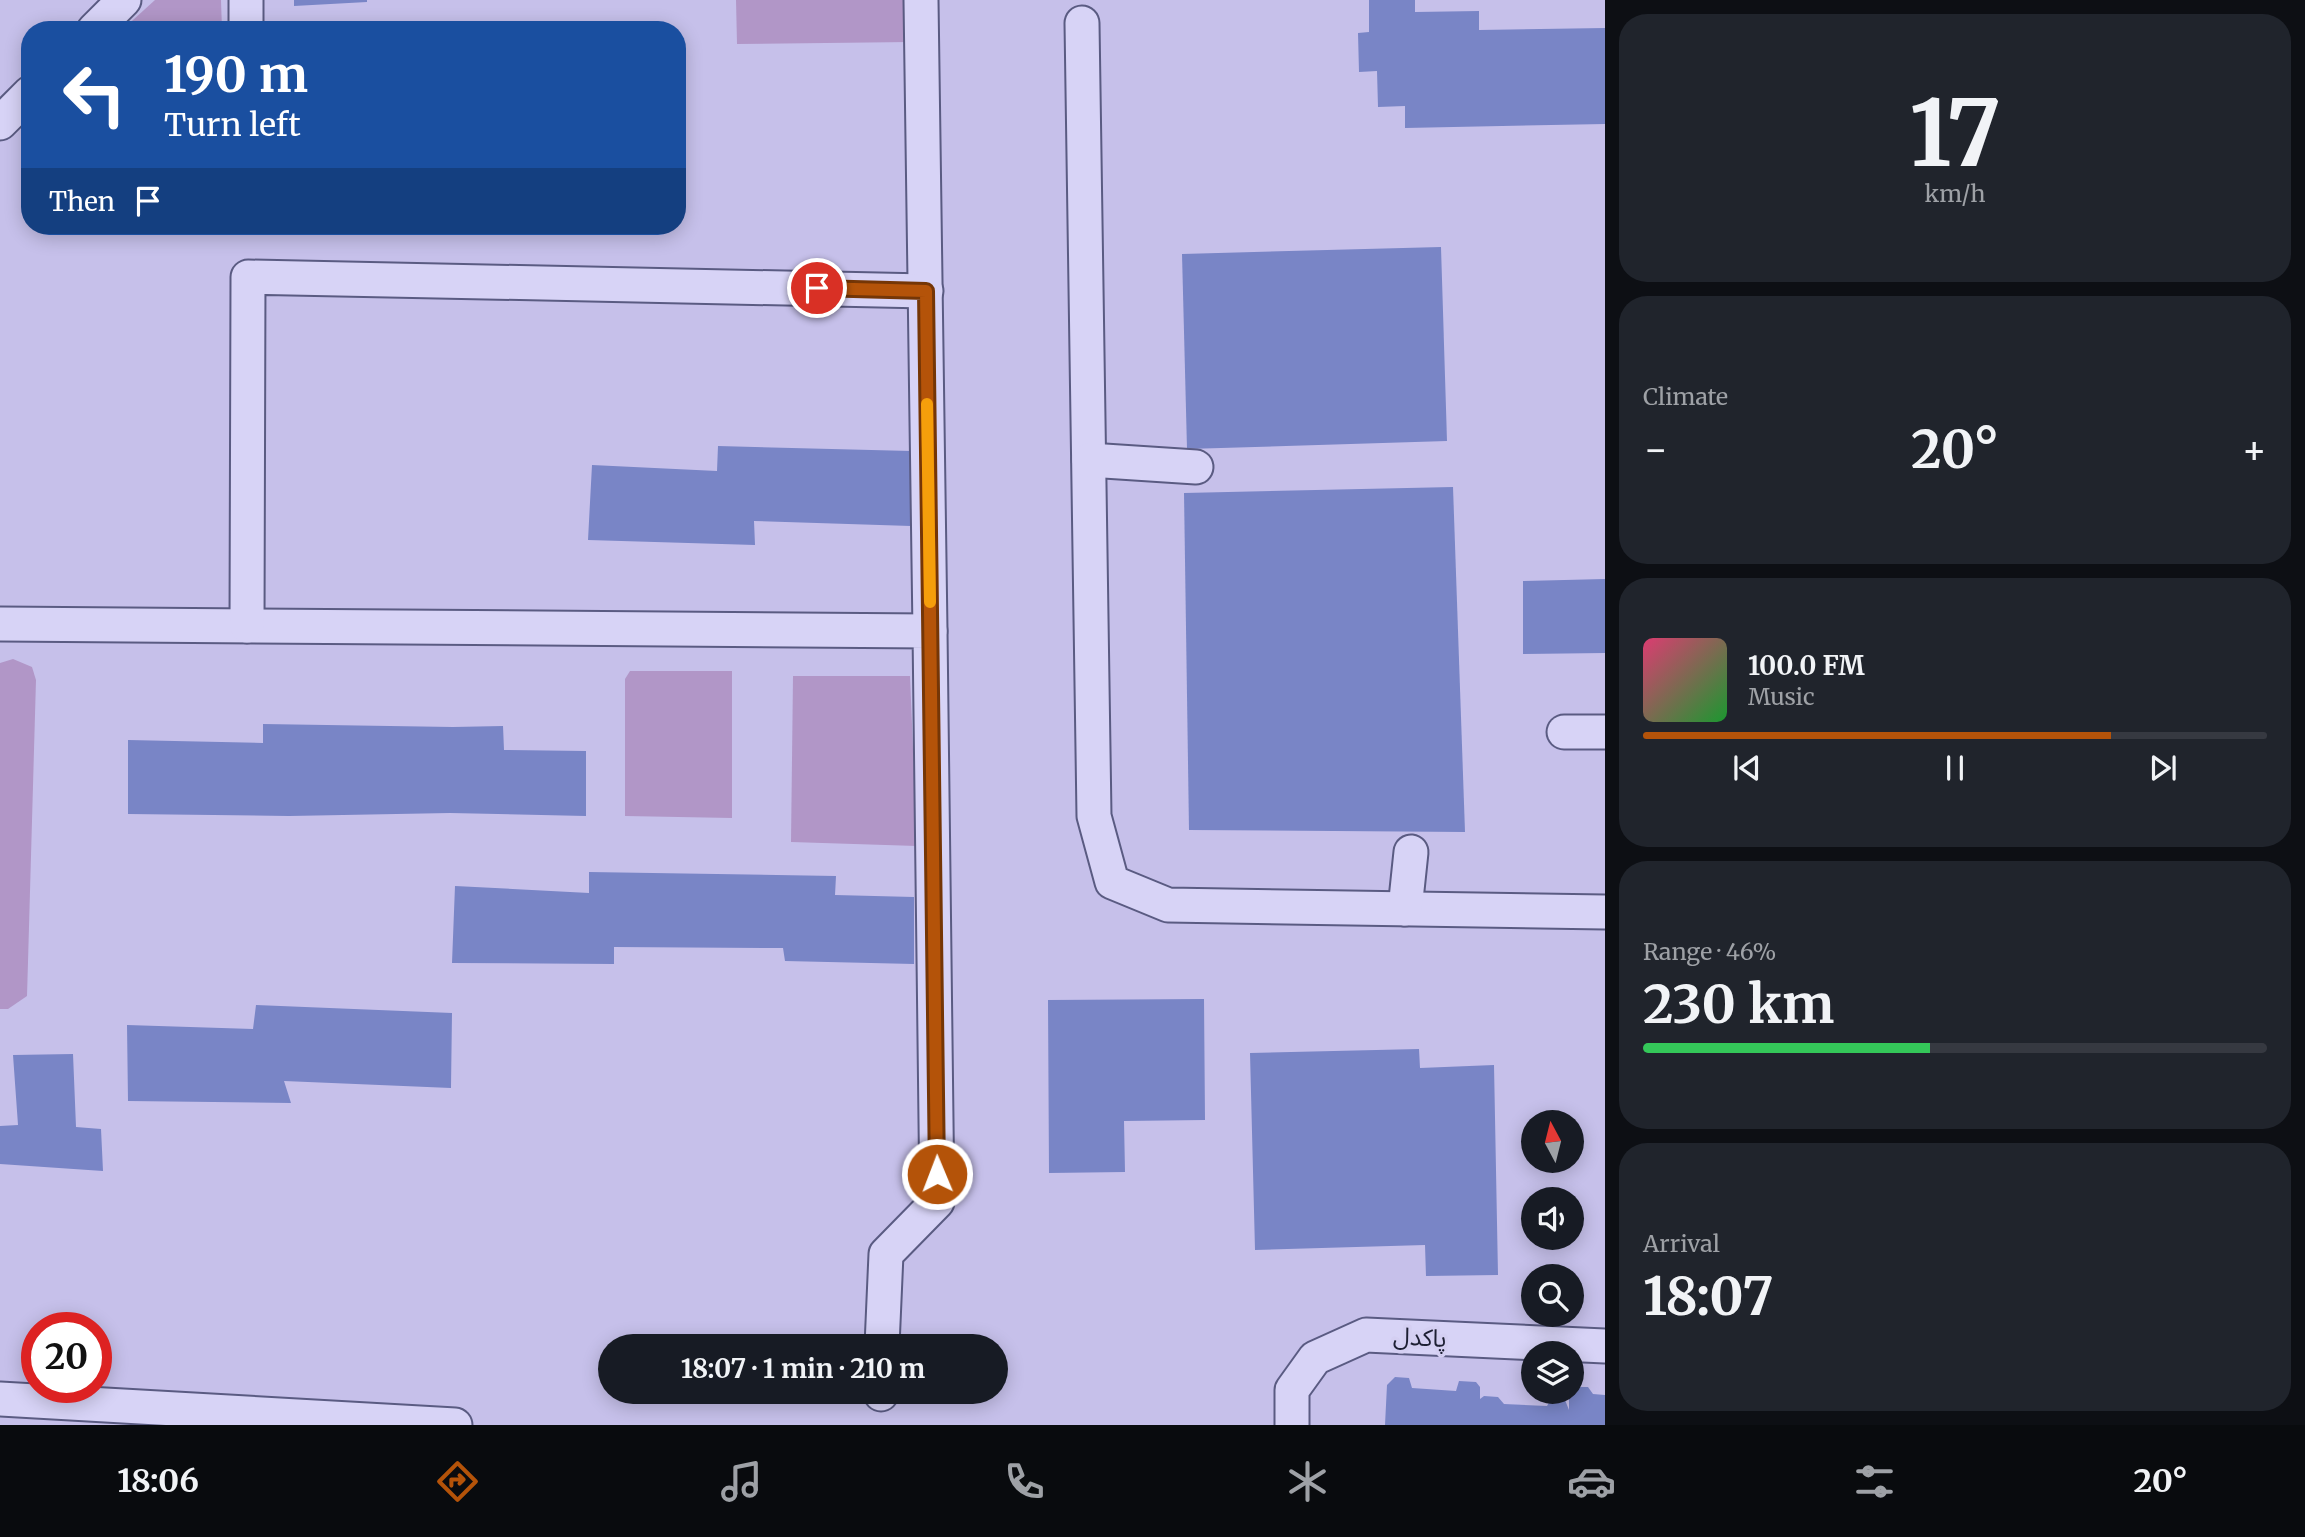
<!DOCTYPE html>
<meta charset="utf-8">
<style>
body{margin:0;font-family:Merriweather,"Noto Sans Arabic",serif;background:#20242c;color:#f1f3f6;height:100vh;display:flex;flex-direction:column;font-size:26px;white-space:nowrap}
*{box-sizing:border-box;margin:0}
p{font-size:23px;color:#9ea1a6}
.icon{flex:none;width:38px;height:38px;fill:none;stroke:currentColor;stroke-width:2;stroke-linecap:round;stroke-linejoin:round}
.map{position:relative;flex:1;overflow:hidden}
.details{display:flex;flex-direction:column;gap:14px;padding:14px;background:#0d0f14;width:700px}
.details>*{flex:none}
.top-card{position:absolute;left:21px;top:21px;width:665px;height:214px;border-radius:28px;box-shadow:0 4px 18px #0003;background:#1a4fa0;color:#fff;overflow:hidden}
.needle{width:46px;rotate:353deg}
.fabs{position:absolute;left:1521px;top:1110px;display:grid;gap:14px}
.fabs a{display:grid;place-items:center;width:63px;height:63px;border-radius:50%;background:#171b24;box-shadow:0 4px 18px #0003;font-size:35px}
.speed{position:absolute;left:21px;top:1312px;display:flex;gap:14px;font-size:35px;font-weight:700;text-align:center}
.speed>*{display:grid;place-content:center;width:91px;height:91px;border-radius:50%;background:#171b24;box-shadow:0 4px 18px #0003;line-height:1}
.speed .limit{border:10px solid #d22;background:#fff;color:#111}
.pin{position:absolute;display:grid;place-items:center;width:60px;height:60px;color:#fff;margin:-30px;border:4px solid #fff;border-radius:50%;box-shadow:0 2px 7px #0007}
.me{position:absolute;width:77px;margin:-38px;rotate:359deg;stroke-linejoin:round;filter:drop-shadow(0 0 5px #0008)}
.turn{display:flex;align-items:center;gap:24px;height:147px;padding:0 28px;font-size:32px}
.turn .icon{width:91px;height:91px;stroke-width:2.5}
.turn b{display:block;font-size:49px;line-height:60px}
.then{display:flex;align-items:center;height:66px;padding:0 28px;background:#0003;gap:14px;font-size:26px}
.big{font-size:52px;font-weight:700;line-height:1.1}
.details .card{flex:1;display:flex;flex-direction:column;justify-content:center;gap:10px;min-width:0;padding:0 24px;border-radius:28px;background:#20242c}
.details .dial{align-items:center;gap:0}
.dial b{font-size:91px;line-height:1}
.song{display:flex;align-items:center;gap:21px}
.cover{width:84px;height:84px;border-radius:10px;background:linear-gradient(135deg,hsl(340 70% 55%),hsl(130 70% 35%))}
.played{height:7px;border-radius:4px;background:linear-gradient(90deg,#b45309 75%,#363941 75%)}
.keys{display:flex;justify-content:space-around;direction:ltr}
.heat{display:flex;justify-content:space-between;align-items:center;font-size:38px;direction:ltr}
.charge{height:10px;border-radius:5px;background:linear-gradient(90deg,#34c759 46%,#363941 0)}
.trip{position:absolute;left:598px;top:1334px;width:410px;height:70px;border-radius:35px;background:#171b24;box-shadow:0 4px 18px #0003;font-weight:700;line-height:70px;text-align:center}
.menu{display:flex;height:112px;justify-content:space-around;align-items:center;background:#090b0e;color:#9ea1a6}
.menu .icon{width:49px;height:49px}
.menu .selected{color:#b45309}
.menu b{font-size:32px;color:#f1f3f6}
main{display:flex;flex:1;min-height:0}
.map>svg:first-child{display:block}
.green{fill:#b196c7}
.building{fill:#7985c6}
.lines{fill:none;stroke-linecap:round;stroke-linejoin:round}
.minor-casing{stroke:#5a5b82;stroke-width:37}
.minor{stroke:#d7d3f6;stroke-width:33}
.route-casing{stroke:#753606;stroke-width:18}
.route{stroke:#b45309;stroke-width:12}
.slow{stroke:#f59e0b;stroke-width:12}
.labels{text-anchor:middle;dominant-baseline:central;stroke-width:7;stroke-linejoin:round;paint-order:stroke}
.street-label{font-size:24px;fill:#1d1f33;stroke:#d4cff2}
</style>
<main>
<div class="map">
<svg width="1605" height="1425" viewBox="0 0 1605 1425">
<rect width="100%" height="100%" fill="#c6c0ea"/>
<!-- green -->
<g class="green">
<polygon points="155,0 221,0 222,30 122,30"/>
<polygon points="736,0 909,0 911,42 737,44"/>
<polygon points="13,659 32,667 36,680 28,962 27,996 8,1009 0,1009 0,663"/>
<polygon points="630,671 732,671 732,818 625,816 625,679"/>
<polygon points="793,676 910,676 917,846 791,842"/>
</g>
<!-- building -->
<g class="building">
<polygon points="294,0 367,0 367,2 294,6"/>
<polygon points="1369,0 1415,0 1415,12 1479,11 1479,30 1605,28 1605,124 1405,128 1405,106 1378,107 1377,71 1359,72 1358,33 1369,32"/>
<polygon points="1441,247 1447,441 1187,449 1182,254"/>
<polygon points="718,446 911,451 911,526 754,521 755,545 588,540 592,465 717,471"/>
<polygon points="1453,487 1465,832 1189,830 1184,493"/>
<polygon points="1605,579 1605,653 1523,654 1523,581"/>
<polygon points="263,724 453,727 503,726 504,750 586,751 586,816 450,813 289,816 128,814 128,740 263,743"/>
<polygon points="589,872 836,876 835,895 914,897 914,964 785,961 783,948 614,947 614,964 452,963 455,886 589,893"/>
<polygon points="1204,999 1205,1120 1124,1121 1125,1172 1049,1173 1048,1000"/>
<polygon points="256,1005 452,1013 451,1088 284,1081 291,1103 128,1101 127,1025 253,1029"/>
<polygon points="1419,1049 1420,1068 1494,1065 1498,1275 1426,1276 1425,1245 1255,1250 1250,1053"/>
<polygon points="73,1054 76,1127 101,1129 103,1171 0,1164 0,1126 18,1125 13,1055"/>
<polygon points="1395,1377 1409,1378 1412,1388 1456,1391 1459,1381 1476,1382 1480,1387 1480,1399 1484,1396 1498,1397 1504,1404 1547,1406 1551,1399 1565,1400 1569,1410 1569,1394 1576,1387 1588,1387 1593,1394 1605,1395 1605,1425 1385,1425 1387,1385"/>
</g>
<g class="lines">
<defs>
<g id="minor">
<polyline points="246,0 246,30"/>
<polyline points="921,0 930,631"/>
<polyline points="1082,23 1094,816 1112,882 1168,905 1605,912"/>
<polyline points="94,30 124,0"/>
<polyline points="0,123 30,93"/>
<polyline points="1089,460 1196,467"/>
<polyline points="0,624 930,631 937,1202 886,1254 882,1346"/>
<polyline points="247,626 248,277 926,291"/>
<polyline points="1564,732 1605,732"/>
<polyline points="1405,909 1411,852"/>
<polyline points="881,1394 881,1391"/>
<polyline points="0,1399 455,1425"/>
<polyline points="1292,1425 1292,1390 1315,1358 1366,1335 1605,1346"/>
</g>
</defs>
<!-- minor casing -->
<use href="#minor" class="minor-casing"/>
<!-- minor -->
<use href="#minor" class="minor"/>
</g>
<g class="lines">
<defs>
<polyline id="route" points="817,288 926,291 937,1174"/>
</defs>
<!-- route casing -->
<use href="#route" class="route-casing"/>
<!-- route -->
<use href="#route" class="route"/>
<!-- slow -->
<polyline class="slow" points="927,404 930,602"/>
</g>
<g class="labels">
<!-- street labels -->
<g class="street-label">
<text transform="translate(1420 1337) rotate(3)">پاکدل</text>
</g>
</g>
</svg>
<div class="fabs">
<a><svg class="needle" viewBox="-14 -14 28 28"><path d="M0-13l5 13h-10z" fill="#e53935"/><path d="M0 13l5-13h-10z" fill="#9ea1a6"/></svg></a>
<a><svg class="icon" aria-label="sound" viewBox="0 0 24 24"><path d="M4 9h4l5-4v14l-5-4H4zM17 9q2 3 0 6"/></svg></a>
<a><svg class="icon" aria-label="search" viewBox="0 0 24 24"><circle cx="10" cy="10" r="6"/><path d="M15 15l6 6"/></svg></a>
<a><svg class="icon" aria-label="layers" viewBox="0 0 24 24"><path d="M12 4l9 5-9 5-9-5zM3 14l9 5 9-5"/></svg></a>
</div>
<div class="speed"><div class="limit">20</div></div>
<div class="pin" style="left:817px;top:288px;background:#d93025"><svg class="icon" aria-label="arrive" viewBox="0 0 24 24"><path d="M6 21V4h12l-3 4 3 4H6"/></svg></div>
<svg class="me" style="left:937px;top:1174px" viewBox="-20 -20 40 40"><circle r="17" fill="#b45309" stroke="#fff" stroke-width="3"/><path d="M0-11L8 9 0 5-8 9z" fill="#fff"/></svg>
<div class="trip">18:07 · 1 min · 210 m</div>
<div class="top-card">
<div class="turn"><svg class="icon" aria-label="left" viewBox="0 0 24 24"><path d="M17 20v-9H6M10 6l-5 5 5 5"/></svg><div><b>190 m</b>Turn left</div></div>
<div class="then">Then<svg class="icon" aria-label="arrive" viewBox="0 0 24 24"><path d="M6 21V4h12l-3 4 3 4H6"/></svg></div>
</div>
</div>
<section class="details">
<div class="card dial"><b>17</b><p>km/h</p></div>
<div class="card"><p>Climate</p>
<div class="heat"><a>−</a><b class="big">20°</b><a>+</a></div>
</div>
<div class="card">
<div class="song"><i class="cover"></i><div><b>100.0 FM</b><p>Music</p></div></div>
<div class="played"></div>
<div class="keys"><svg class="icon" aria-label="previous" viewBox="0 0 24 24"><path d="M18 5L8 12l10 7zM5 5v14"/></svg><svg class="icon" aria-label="pause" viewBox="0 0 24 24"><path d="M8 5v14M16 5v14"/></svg><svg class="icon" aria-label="next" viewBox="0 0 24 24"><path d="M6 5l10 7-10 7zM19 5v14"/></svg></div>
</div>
<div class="card"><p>Range · 46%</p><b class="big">230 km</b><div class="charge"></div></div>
<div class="card"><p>Arrival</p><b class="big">18:07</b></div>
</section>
</main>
<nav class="menu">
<b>18:06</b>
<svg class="icon selected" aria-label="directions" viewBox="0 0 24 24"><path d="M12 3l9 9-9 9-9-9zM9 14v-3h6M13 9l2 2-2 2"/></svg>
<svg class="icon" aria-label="music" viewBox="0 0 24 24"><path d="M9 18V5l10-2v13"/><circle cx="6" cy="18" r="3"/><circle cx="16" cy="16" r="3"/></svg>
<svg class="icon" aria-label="phone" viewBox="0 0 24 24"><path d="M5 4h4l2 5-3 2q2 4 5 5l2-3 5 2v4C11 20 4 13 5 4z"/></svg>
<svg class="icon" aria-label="climate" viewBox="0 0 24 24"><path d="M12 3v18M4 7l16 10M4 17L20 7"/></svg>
<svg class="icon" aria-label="car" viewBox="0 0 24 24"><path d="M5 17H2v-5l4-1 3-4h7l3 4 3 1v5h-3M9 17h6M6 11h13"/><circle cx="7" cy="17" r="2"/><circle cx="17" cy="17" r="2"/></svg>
<svg class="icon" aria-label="filters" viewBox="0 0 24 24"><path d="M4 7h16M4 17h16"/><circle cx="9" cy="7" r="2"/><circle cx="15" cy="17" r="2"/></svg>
<b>20°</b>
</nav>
